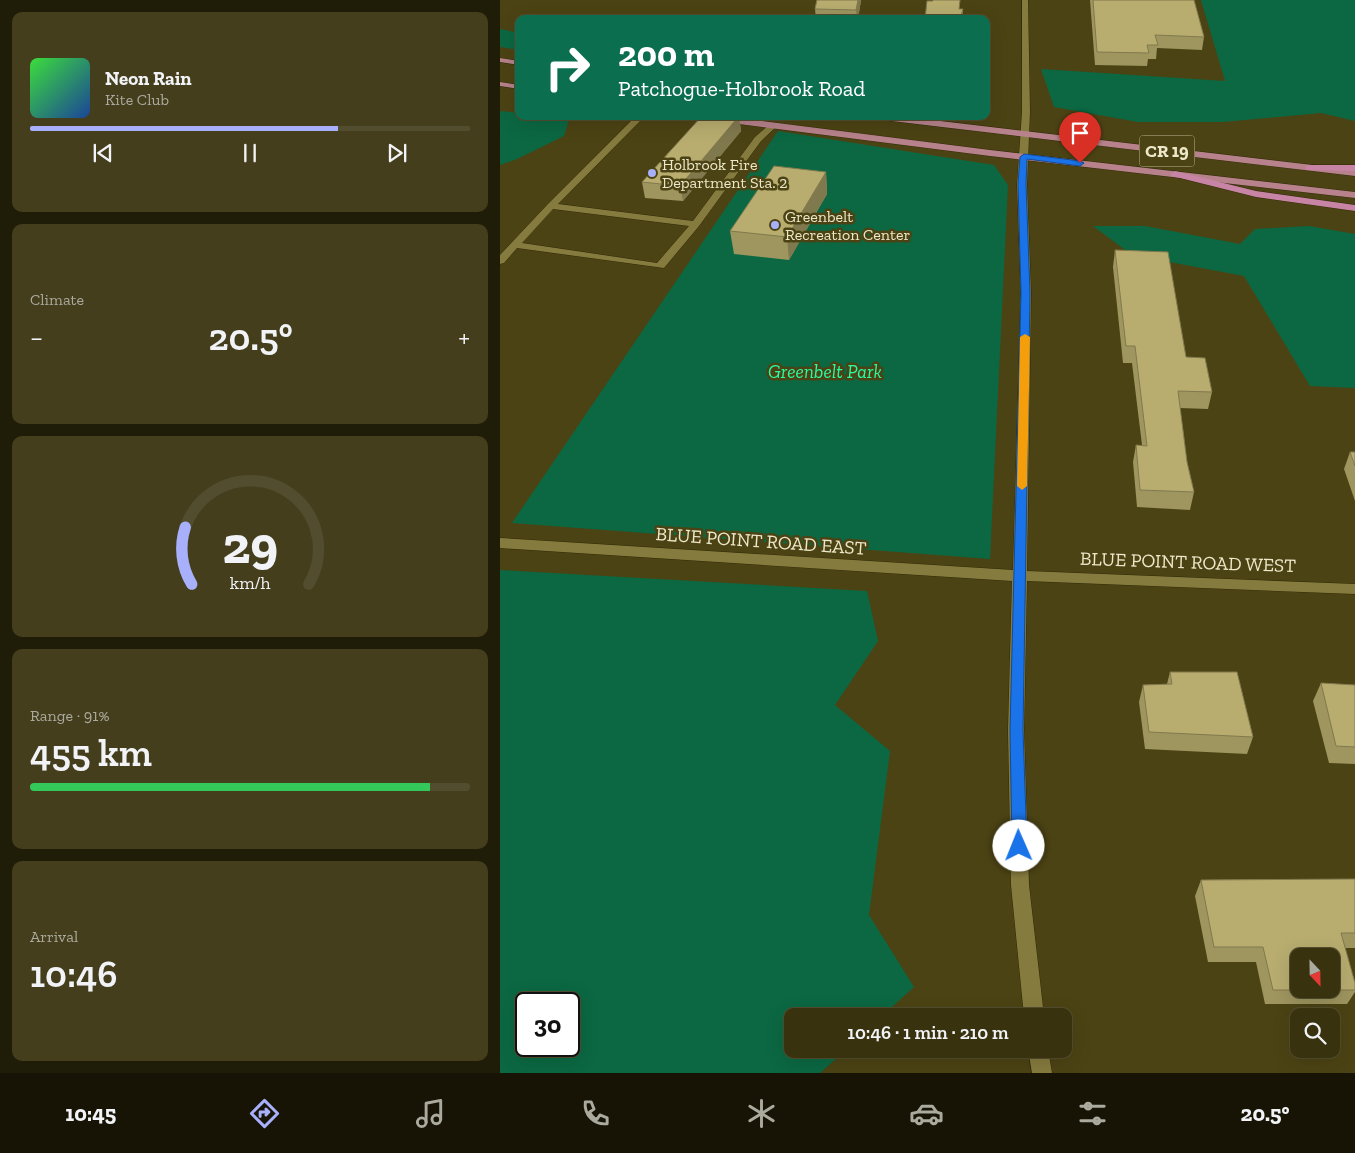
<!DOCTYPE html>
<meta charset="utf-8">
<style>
body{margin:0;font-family:"Zilla Slab",serif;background:#443e1d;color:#f1f3f6;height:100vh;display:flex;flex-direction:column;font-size:19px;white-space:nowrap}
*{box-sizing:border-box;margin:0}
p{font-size:16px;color:#abaa9e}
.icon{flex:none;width:28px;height:28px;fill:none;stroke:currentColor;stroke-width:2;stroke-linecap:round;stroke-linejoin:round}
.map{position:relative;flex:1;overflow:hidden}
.sheet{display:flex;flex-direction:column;gap:12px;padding:12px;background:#1f1c08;width:500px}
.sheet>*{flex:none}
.top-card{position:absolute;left:15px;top:15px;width:475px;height:105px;border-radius:10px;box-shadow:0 5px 20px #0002,0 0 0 1px #534d2f;background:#0b6e4f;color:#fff;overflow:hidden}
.needle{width:32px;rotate:158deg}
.controls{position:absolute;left:790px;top:948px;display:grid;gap:10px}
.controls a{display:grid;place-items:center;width:50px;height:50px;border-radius:10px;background:#39320f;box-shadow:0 5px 20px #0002,0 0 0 1px #534d2f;font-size:25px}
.speed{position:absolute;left:15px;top:992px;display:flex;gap:10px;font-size:25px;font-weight:700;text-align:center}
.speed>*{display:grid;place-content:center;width:65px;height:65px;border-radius:50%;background:#39320f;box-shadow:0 5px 20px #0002,0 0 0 1px #534d2f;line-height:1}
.speed .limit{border:2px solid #111;border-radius:8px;background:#fff;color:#111}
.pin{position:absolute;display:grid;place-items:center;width:42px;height:42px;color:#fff;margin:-51px -21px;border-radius:50% 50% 50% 0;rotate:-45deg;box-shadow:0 0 5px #0007}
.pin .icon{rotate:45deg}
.me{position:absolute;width:55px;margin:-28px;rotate:359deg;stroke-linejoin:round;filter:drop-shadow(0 0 4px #0008)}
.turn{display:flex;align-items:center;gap:18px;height:105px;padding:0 20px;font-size:22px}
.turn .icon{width:65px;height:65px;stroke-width:2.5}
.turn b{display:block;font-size:35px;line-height:42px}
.big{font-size:38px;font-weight:600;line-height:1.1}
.sheet .tile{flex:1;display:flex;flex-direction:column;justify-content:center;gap:8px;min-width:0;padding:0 18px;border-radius:10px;background:#443e1d}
.sheet .dial{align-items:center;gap:0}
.dial svg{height:130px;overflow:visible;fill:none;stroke:#534d2f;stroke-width:7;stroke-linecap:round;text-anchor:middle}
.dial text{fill:#f1f3f6;stroke:none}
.song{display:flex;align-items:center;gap:15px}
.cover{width:60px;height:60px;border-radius:8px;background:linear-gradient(135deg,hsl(120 70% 55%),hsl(220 70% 35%))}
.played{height:5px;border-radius:2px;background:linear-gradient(90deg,#a8b0fc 70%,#534d2f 70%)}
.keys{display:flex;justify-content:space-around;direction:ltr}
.heat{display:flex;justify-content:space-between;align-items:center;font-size:28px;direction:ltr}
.charge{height:8px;border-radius:4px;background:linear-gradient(90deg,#34c759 91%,#534d2f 0)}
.trip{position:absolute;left:284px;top:1008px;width:288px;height:50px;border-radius:10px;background:#39320f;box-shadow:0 5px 20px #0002,0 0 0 1px #534d2f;font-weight:600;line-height:50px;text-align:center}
.tabs{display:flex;height:80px;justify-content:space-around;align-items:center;background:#171406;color:#abaa9e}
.tabs .icon{width:35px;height:35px}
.tabs .current{color:#a8b0fc}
.tabs b{font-size:22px;color:#f1f3f6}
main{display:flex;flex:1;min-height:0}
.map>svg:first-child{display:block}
.green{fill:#0b6842;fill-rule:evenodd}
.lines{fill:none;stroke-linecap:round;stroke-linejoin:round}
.service-casing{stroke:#302a08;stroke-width:1}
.minor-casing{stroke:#302a08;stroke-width:1}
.primary-casing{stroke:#302a08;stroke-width:1}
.trunk-casing{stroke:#302a08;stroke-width:1}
.service{fill:#867b3e;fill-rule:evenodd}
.minor{fill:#867b3e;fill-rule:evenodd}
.primary{fill:#b7828b;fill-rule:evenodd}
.trunk{fill:#c884a5;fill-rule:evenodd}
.wall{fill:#9e955f}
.shaded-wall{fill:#81794e}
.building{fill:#b8ad6f;stroke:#81794e;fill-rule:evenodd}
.route{fill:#1a73e8;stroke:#114b97}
.slow{fill:#f59e0b}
.poi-dot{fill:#a8b0fc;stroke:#4c4314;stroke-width:2}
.labels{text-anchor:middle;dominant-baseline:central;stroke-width:5;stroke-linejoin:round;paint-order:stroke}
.far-poi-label{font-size:16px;fill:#ede8c9;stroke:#4c4314;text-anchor:start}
.shield{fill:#4c4314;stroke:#bdb693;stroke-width:1}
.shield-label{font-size:18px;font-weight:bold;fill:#ede8c9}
.park-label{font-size:19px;font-style:italic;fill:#26fda6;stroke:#4c4314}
.street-label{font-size:19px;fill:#ede8c9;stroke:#4c4314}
</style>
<main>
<section class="sheet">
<div class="tile">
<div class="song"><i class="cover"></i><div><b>Neon Rain</b><p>Kite Club</p></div></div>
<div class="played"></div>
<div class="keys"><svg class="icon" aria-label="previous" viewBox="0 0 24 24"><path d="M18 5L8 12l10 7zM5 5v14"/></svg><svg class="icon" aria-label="pause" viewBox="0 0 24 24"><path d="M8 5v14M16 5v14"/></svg><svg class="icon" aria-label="next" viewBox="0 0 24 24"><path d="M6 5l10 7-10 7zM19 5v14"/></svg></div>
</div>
<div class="tile"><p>Climate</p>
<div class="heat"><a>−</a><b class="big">20.5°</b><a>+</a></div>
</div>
<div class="tile dial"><svg viewBox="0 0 100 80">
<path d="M14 69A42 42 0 1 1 86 69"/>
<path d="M14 69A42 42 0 0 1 10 34" stroke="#a8b0fc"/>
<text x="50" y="56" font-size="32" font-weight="700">29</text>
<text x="50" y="72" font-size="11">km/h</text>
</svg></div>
<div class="tile"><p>Range · 91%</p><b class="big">455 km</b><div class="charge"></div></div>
<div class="tile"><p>Arrival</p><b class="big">10:46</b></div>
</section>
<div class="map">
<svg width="855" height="1073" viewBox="0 0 855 1073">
<rect width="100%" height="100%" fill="#4c4314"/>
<!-- green -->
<g class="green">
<polygon points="701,0 855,0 855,121 821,113 723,122 638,122 554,107 541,69 725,81"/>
<polygon points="0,29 19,33 19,50 0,47"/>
<polygon points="0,111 19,113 19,116 40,116 69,120 64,136 17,159 0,165"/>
<polygon points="278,131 494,165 508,185 490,559 12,523"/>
<polygon points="593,226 645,226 740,244 755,229 809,226 855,234 855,388 810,386 744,276 632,255"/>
<path d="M0 570 367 591 378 641 335 705 390 751 369 915 414 987 382 1016H292V1049H347L320 1073H0ZM26 1004H69V1046H26Z"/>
</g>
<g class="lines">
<defs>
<path id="service" d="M136 116H145L58 204 193 221 255 137 270 124 277 126 261 141 199 226 164 268 17 248 4 263 0 264V255L48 204ZM53 209 189 226 157 263 22 243Z"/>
<g id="minor">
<polygon points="522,0 528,0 530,112 527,185 531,293 527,571 855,584 855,594 527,581 524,730 529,885 544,1016 524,1016 511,885 508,730 512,581 0,548 0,538 513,570 521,293 517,185 522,112"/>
<polygon points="528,1049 548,1049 552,1073 532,1073"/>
</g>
<g id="primary">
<polygon points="0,58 19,61 19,65 0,62"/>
<polygon points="0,82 19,85 19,89 0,86"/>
<polygon points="196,116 222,116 490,150 855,192 855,198 490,156 200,119"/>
<polygon points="371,116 398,116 855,170 855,176 375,119"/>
</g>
<g id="trunk">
<polygon points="809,165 855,165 855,171 806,170 806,166"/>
<polygon points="675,171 756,191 855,205 855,211 756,197 672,176 670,174"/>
</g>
</defs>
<!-- service casing -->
<use href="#service" class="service-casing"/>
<!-- minor casing -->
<use href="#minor" class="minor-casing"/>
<!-- primary casing -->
<use href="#primary" class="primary-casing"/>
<!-- trunk casing -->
<use href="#trunk" class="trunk-casing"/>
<!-- service -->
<use href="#service" class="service"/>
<!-- minor -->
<use href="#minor" class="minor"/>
<!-- primary -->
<use href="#primary" class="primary"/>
<!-- trunk -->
<use href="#trunk" class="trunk"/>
</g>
<!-- wall -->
<g class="wall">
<polygon points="317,0 361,0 358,19 316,19 315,9"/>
<polygon points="590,0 694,0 704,37 702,50 657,48 656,59 648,59 647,66 595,65"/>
<polygon points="239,116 241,131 183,201 145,198 142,182"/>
<polygon points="326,172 327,194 289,260 234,254 230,231"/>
<polygon points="615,250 686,357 712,392 708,409 680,408 687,462 694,492 690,510 637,507 633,462 636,445 642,445 632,363 623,363 613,267"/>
<polygon points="850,452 855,452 855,501 844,469"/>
<polygon points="670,672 753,737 747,754 645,749 639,702 643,685 667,684"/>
<polygon points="821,683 855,685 855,764 829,763 813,701"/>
<polygon points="855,879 855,948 845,948 855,983 855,992 847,1004 765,1004 756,962 708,962 695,896 701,880"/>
</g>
<!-- shaded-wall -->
<g class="shaded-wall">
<polygon points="358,0 361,0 358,19 357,19 356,10"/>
<polygon points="463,9 463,19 460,19"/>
<polygon points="239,116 241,131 183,201 180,186"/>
<polygon points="326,172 327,194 289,260 287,237"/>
</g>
<!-- building -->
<g class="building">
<polygon points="317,0 358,0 356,10 315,9"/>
<polygon points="433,0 460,0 459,9 463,9 460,19 425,19 427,1 433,1"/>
<polygon points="593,0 694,0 704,37 655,35 658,45 647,45 649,53 597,52"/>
<polygon points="202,116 239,116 180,186 142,182"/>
<polygon points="274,166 326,172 287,237 230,231"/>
<polygon points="615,250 668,252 686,357 705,358 712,392 678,391 687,462 694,492 640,490 636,445 647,446 635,346 626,346"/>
<polygon points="850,452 855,452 855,466"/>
<polygon points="670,672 737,672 753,737 649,732 643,685 672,684"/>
<polygon points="821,683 855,685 855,747 836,746"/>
<path d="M855 879V933H841L855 983V990H773L763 947H714L701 880ZM799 956H831V989H799Z"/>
</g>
<!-- route -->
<polygon class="route" points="524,154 580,161 584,163 580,166 527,159 526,184 530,293 523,730 527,846 525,851 519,853 514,851 512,846 510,730 521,293 518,184 520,157"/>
<!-- slow -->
<polygon class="slow" points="525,334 530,337 527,486 522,490 517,486 520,337"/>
<!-- markers -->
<g class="poi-dot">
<circle cx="152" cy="173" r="5"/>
<circle cx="275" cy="225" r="5"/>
</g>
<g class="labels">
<!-- far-poi labels -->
<g class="far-poi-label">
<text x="162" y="164">Holbrook Fire<tspan x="162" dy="18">Department Sta. 2</tspan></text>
<text x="285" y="216">Greenbelt<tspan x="285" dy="18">Recreation Center</tspan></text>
</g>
<!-- shield labels -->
<rect class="shield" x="639.5" y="135.5" width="55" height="31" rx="4"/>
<g class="shield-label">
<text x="667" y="151">CR 19</text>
</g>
<!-- park labels -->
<g class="park-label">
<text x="325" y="371">Greenbelt Park</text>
</g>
<!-- street labels -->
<g class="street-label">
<text transform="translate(261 541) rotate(4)">BLUE POINT ROAD EAST</text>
<text transform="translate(688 562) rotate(2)">BLUE POINT ROAD WEST</text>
</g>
</g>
</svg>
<div class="controls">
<a><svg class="needle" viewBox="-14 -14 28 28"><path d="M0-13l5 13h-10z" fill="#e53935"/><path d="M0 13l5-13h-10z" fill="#abaa9e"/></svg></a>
<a><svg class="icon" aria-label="search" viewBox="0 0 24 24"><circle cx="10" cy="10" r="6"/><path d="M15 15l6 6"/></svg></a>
</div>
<div class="speed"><div class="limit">30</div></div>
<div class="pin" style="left:580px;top:163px;background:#d93025"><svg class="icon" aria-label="arrive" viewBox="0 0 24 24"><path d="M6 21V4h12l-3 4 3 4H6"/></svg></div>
<svg class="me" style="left:519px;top:846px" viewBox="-20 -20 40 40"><circle r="19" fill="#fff"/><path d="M0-13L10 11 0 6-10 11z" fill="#1a73e8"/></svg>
<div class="trip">10:46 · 1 min · 210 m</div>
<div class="top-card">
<div class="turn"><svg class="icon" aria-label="right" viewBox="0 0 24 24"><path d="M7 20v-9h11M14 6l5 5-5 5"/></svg><div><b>200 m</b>Patchogue-Holbrook Road</div></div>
</div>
</div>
</main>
<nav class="tabs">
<b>10:45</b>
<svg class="icon current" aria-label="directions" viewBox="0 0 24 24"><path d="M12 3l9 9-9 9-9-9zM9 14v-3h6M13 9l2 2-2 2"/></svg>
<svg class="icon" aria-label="music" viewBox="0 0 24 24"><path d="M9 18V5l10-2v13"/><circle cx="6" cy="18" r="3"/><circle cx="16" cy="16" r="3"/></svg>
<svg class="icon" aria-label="phone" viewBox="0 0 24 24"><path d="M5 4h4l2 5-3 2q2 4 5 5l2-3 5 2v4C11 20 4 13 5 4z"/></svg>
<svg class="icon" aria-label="climate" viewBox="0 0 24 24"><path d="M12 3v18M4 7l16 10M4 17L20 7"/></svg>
<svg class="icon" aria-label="car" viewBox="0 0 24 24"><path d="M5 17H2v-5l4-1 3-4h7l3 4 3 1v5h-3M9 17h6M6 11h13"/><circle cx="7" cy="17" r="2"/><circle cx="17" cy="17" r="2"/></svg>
<svg class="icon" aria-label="filters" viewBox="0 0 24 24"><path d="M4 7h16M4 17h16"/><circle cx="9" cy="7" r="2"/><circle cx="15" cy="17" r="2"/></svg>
<b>20.5°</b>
</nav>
